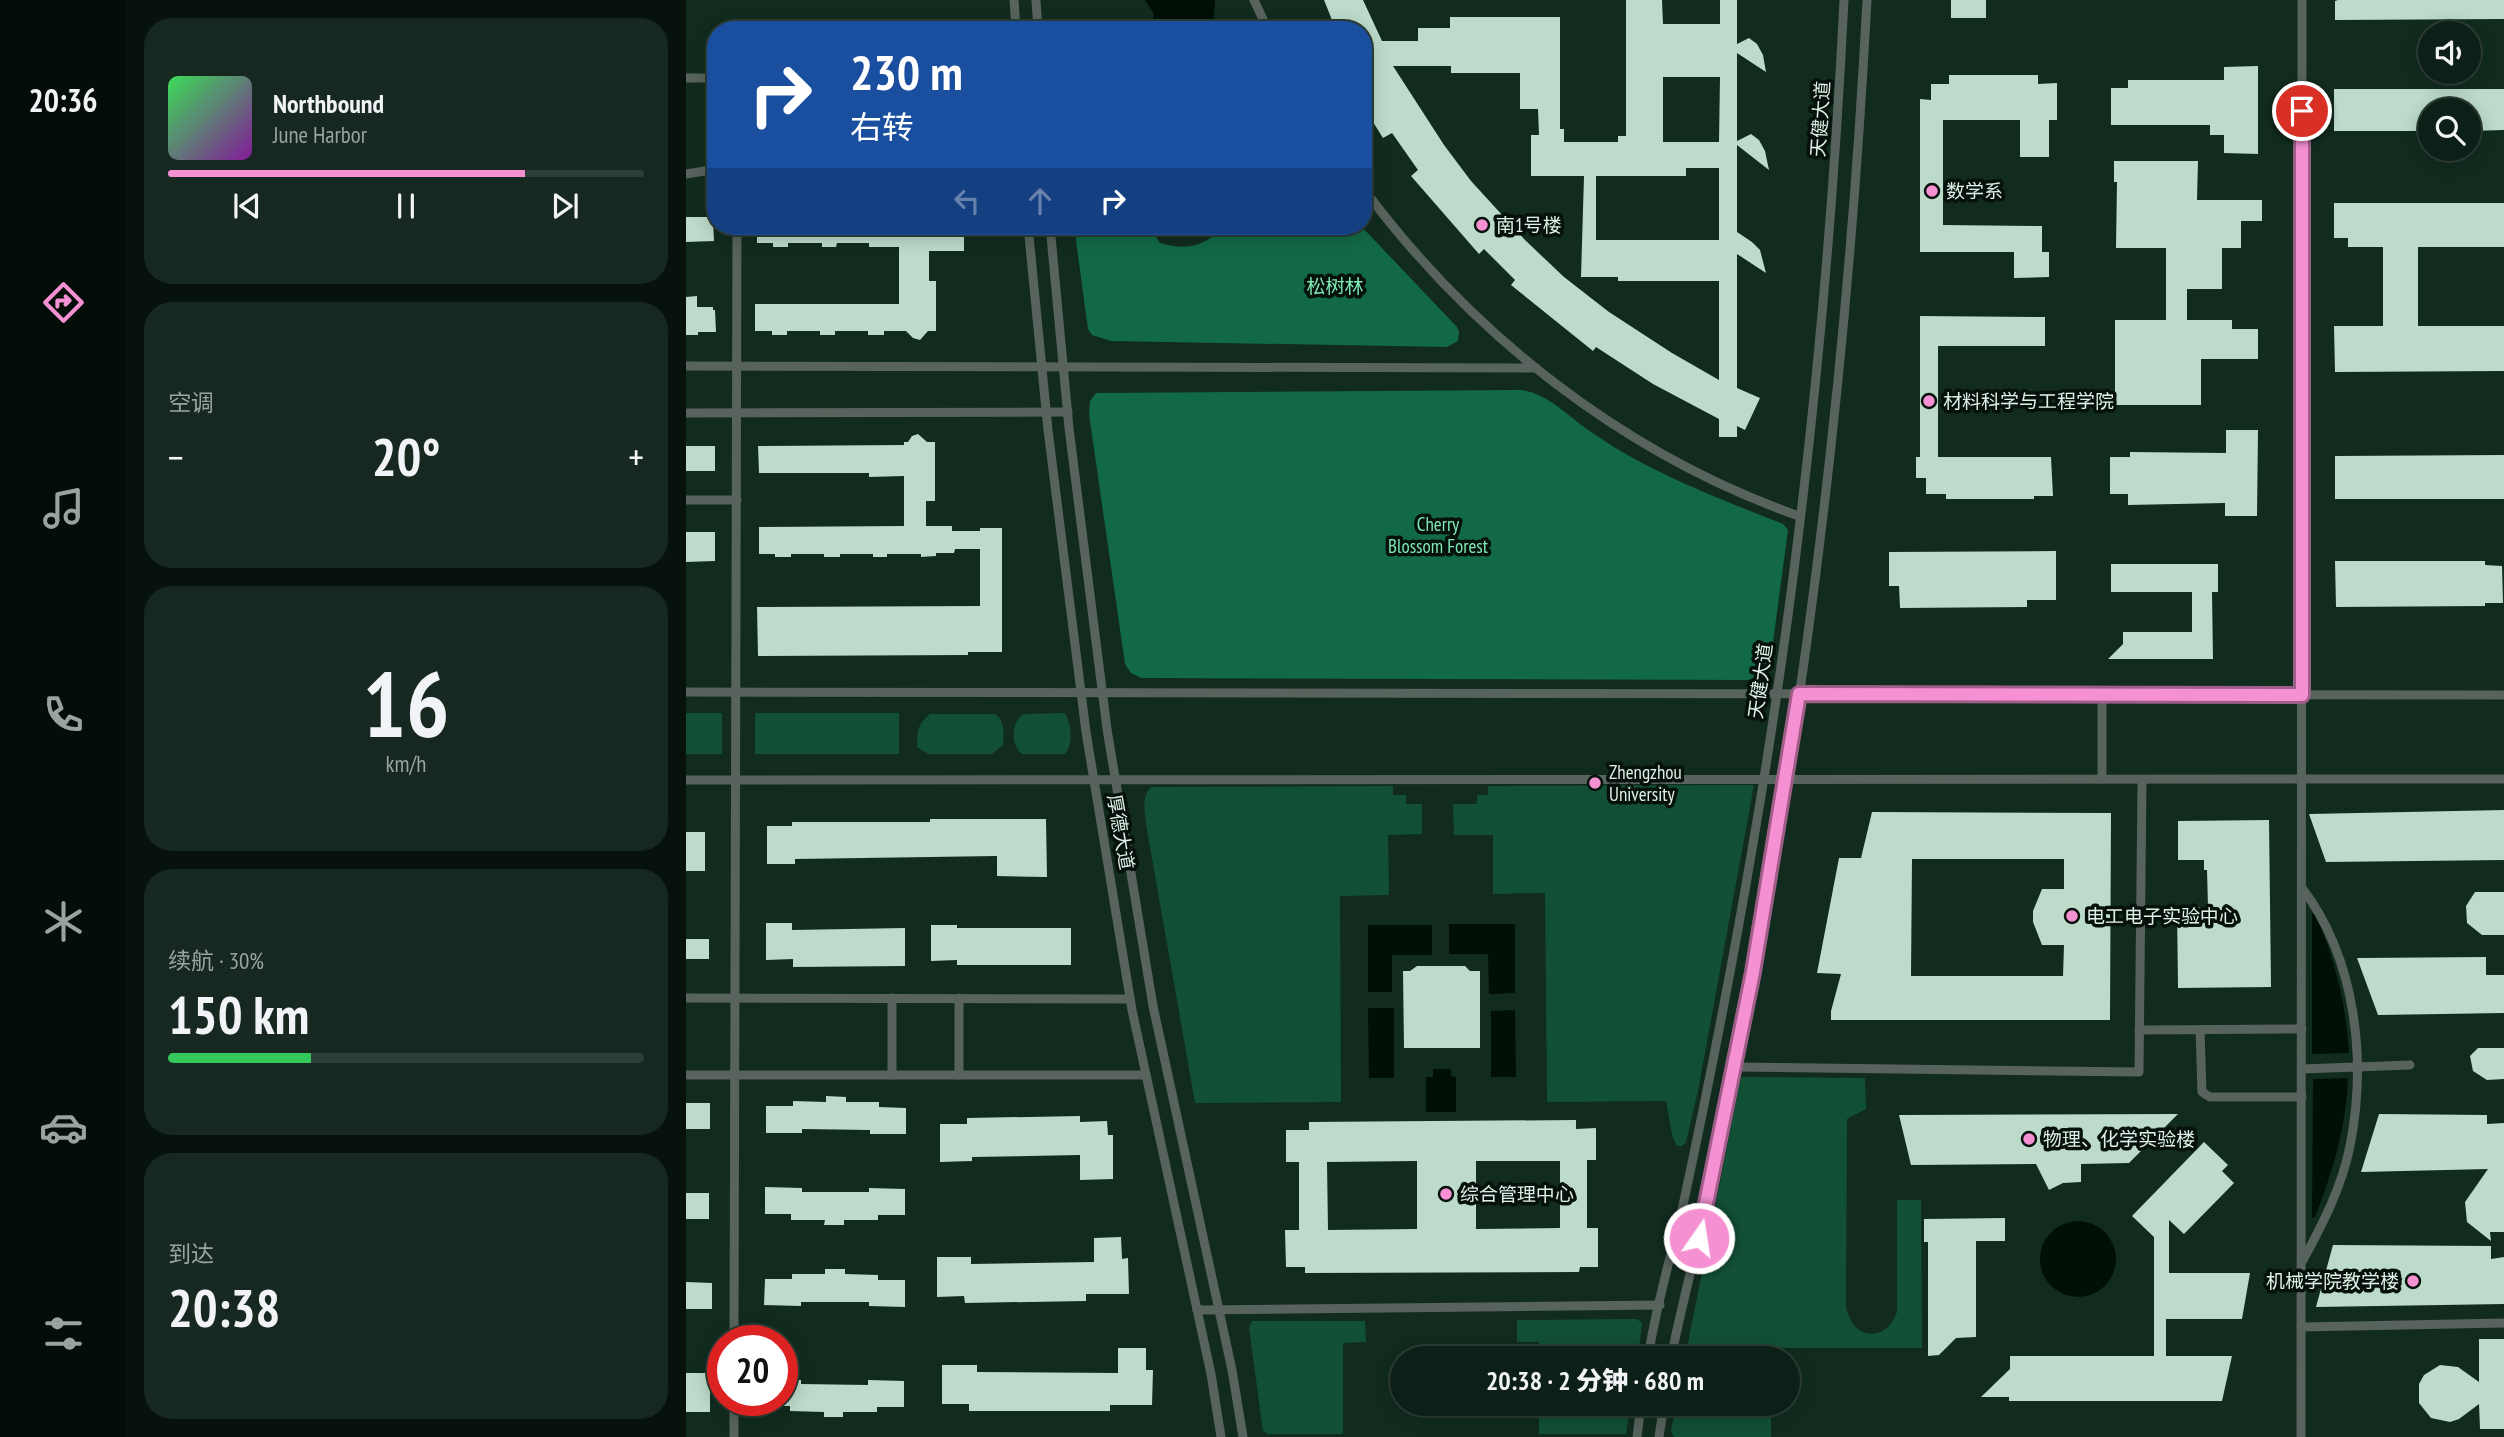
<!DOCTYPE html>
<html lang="zh">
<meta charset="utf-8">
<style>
body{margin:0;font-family:"PT Sans Narrow","Noto Sans SC",sans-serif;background:#162820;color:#f1f3f6;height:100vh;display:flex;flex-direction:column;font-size:26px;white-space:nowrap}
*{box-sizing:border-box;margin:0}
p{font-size:23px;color:#9aa3a1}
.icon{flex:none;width:38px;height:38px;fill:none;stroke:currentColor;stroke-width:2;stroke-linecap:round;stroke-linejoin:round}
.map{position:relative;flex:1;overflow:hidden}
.panel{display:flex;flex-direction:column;gap:18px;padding:18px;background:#07120d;width:560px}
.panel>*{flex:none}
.banner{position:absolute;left:21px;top:21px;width:665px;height:214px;border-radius:28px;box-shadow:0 4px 18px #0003,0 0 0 2px #2d3e36;background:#1a4fa0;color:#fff;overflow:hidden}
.buttons{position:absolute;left:1732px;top:21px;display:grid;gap:14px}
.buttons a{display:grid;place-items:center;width:63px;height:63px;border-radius:50%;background:#0d2017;box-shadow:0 4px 18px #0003,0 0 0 2px #2d3e36;font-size:35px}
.speed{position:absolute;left:21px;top:1325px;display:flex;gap:14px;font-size:35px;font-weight:700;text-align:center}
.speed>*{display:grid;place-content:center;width:91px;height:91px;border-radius:50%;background:#0d2017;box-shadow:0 4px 18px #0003,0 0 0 2px #2d3e36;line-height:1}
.speed .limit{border:10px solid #d22;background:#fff;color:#111}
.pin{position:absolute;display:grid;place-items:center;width:60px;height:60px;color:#fff;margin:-30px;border:4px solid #fff;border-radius:50%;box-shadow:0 2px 7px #0007}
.me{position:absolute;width:77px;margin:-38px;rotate:13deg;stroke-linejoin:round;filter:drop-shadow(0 0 5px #0008)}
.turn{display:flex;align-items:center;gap:24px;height:147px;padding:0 28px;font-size:32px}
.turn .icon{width:91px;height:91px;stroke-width:2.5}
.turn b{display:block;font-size:49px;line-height:60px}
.lanes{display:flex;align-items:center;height:66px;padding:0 28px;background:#0003;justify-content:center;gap:35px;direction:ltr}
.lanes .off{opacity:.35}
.big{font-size:52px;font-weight:800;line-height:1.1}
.panel .tile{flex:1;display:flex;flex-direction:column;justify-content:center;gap:10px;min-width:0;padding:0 24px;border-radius:28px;background:#162820}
.panel .dial{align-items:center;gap:0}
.dial b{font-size:91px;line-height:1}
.song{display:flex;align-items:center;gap:21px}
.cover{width:84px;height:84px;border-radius:10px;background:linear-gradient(135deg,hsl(130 70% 55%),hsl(290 70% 35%))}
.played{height:7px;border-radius:4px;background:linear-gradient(90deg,#f591d2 75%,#2d3e36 75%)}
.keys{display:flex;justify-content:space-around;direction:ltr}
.heat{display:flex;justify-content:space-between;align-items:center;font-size:38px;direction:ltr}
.charge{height:10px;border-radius:5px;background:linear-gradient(90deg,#34c759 30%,#2d3e36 0)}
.trip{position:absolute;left:704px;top:1346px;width:410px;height:70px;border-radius:35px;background:#0d2017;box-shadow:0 4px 18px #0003,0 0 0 2px #2d3e36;font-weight:800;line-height:70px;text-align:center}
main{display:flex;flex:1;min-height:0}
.tabs{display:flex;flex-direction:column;width:126px;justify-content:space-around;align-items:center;background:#050d09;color:#9aa3a1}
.tabs .icon{width:49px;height:49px}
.tabs .current{color:#f591d2}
.tabs b{font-size:32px;color:#f1f3f6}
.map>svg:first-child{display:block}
.green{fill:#125036}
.forest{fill:#116947}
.water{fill:#001006}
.building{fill:#bcdbca;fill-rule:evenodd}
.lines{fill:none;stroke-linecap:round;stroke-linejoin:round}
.service{stroke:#57635c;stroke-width:9}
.route-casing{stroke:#9f5e88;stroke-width:18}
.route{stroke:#f591d2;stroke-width:12}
.poi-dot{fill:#f591d2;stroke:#06110b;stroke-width:2.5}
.labels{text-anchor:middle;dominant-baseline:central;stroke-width:7;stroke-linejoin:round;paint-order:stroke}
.street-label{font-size:19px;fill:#e0efe7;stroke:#06110b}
.poi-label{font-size:19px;fill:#e0efe7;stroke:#06110b;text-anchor:start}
.park-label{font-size:19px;fill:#7eebb6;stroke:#06110b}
</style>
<main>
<nav class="tabs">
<b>20:36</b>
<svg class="icon current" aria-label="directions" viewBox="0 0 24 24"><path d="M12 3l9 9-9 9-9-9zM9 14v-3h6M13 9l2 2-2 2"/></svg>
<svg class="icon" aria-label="music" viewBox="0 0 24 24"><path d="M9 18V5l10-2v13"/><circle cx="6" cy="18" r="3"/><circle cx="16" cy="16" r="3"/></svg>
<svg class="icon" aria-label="phone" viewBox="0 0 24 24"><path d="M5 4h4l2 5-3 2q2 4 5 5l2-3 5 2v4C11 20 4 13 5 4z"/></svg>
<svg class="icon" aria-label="climate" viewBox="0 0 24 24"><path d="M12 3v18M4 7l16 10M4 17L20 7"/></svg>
<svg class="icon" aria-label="car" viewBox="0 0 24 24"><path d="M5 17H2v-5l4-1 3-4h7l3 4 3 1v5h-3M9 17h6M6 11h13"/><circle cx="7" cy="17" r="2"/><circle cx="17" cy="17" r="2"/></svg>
<svg class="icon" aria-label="filters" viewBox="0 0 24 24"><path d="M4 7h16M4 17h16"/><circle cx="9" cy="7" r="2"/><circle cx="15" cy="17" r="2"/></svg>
</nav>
<section class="panel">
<div class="tile">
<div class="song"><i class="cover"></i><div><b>Northbound</b><p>June Harbor</p></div></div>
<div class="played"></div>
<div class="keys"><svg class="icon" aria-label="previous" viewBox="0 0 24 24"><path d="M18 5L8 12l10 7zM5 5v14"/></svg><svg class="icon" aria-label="pause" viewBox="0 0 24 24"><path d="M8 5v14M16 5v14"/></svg><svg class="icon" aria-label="next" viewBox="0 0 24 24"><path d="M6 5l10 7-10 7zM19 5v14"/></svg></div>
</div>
<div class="tile"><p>空调</p>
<div class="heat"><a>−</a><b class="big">20°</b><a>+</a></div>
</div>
<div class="tile dial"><b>16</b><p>km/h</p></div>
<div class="tile"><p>续航 · 30%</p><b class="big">150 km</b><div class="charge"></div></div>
<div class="tile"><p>到达</p><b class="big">20:38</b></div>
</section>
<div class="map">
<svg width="1818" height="1437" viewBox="0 0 1818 1437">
<rect width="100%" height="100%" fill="#112b1f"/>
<!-- green -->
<g class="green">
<rect x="0" y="713" width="36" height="41"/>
<rect x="69" y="713" width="144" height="41"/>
<path d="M379 713C385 725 388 743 379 754H336C324 745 325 721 338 714Z"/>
<path d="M244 714H309C319 721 318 733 317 745L306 754H242L231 747C231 730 232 724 244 714Z"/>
<polygon points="1068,785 1012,1091 1000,1142 996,1146 991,1146 986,1135 980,1101 861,1102 859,893 807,894 807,835 768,835 767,804 791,804 791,795 802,795 802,786"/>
<path d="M707 786V795H720V804H736V834L702 835 703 895 654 896 655 1102 509 1103 460 824C459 810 455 798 465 787Z"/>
<path d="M1055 1077 1179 1078 1180 1109 1161 1119 1160 1308C1162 1313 1164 1320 1167 1324 1182 1343 1205 1332 1211 1312V1200H1235L1236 1348H1091L1089 1358H999Z"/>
<polygon points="951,1319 956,1323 952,1358 853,1358 853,1342 831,1342 831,1320"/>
<polygon points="566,1321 679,1321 680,1342 657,1343 657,1434 582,1434 577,1431 563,1328"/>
<polygon points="853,1404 945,1404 940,1434 853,1434"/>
<polygon points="990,1404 1085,1404 1085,1437 988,1437 985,1431"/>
</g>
<!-- forest -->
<g class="forest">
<path d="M388 226H463L474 243C501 251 520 246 538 226H675L771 327 773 332 772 341 761 347 425 341 406 335 402 329Z"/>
<path d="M834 390C859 392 879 413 898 427 957 470 1029 497 1097 524L1102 530 1084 665 1080 676 1073 680 455 678 445 673 439 664 403 414 404 401 410 393Z"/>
</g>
<!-- water -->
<g class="water">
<polygon points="459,0 529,0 527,30 463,30 466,26 468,14"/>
<path d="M1626 913H1629C1649 959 1660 1004 1663 1053L1626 1054Z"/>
<polygon points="763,924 829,924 829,993 803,994 802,954 763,954"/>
<polygon points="682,925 746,925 746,955 706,955 706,992 682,992"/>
<polygon points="682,1008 708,1008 708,1078 683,1078"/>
<polygon points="829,1010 830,1077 805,1077 805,1011"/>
<polygon points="747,1069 765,1069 765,1076 770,1077 770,1112 740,1112 740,1077 747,1077"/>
<path d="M1662 1078C1660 1127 1647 1171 1629 1217L1626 1218 1627 1079Z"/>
<circle cx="1392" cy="1259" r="38"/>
</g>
<!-- building -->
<g class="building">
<path d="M638 0H677L696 41H732V28H764V17H874V129H878V142H932V136H940V0H976L977 24H1034V0H1051V44L1063 38 1071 44 1077 55 1080 72 1051 53V141L1065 134 1073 140 1079 151 1083 170 1051 145V232L1066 242 1074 250 1080 273 1051 254V388L1074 398 1059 430 1051 426V437H1033V419L967 384 910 347 907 351 825 285 829 280 798 249 793 254 725 176 732 170 706 133 697 138 677 106V30H650ZM707 66H765V73H834V109H852L853 135H845V176H898L895 277H932V281H1033V380L986 353 923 312 878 277 839 240 785 181 758 145ZM977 77H1034L1033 142H977ZM1000 168H1033V240H910V176H1000Z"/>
<rect x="1265" y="0" width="35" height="18"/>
<polygon points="1652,0 1818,0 1818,19 1649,20 1649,1"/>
<polygon points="1572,66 1572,154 1538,153 1538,135 1524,135 1524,125 1425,125 1425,88 1442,88 1442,80 1538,80 1538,67"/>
<polygon points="1263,75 1352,75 1352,84 1371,83 1371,120 1363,120 1363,157 1334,157 1334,120 1257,120 1257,225 1356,226 1356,252 1363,252 1363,277 1328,278 1328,252 1234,252 1234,99 1245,100 1245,84 1263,84"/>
<polygon points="1648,89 1818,89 1818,130 1783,131 1783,110 1745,110 1745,131 1648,131"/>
<polygon points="1428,161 1512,161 1511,200 1576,200 1576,221 1555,221 1555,248 1536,248 1536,289 1501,289 1501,320 1546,320 1546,329 1572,329 1572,359 1515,359 1515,405 1429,405 1429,320 1480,320 1480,248 1430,248 1431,182 1428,182"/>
<polygon points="1648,203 1818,203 1818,247 1732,247 1732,326 1818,326 1818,371 1649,372 1648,326 1697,326 1697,247 1662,247 1662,238 1648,238"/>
<polygon points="0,217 25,217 27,220 28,241 0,242"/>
<polygon points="71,226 278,226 278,251 243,251 243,281 250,281 250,331 242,331 234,340 227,338 220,331 198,331 198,335 182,335 182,331 149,331 149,335 134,335 134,331 101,331 101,335 86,335 86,331 69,331 69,304 213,304 213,247 183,247 183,243 151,243 150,247 136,247 136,243 102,243 102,247 87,247 87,243 71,243"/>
<polygon points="11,296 11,307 27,307 27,310 29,310 30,332 12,332 12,335 0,335 0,297"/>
<polygon points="1234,316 1359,317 1359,346 1252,346 1252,457 1365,457 1367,496 1348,496 1348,499 1260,499 1260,494 1240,494 1240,478 1230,478 1230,457 1234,457"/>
<polygon points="1540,430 1572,430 1571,516 1539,516 1539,503 1442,505 1442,494 1424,494 1424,457 1444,457 1444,452 1540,453"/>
<polygon points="232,434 241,442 249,442 249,501 240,501 240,526 266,526 266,531 294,531 294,528 316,528 316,652 282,652 282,655 72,656 71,607 294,606 294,549 269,549 268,553 250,553 250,556 235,557 235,554 201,554 201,557 187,557 187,554 154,554 154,557 138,557 138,554 105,554 105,557 89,557 89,554 73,554 73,527 218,526 218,476 183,477 183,473 73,473 72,446 218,445 218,442 222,442 226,436"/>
<rect x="0" y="446" width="29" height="25"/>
<polygon points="1818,455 1818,499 1649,499 1649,456"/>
<polygon points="0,532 29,532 29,561 0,562"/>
<polygon points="1370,551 1370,600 1341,600 1341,607 1214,608 1213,586 1203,586 1203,552"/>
<polygon points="1649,561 1799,561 1799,565 1816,566 1817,603 1799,603 1799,606 1650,607"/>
<polygon points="1425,564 1532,564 1532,592 1526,592 1527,659 1422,659 1437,644 1437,632 1506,632 1506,592 1425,592"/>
<polygon points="1818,810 1818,860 1640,862 1623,814"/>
<path d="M1186 812 1425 813 1424 1020H1145V1011L1155 974 1131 973 1153 858H1175ZM1226 859H1378V889H1356L1347 911V922L1356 945H1378L1377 976H1225Z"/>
<polygon points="244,819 360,819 361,877 311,876 311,856 109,859 109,864 81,864 81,826 106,826 106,822 244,822"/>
<polygon points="1583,820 1585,987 1492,988 1491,908 1522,907 1521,870 1518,870 1518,860 1492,860 1492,821"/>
<rect x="0" y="832" width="19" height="39"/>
<polygon points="1789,892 1818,892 1818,935 1796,935 1781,923 1780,906"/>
<polygon points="80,923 106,923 106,930 219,928 219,966 107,967 107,959 80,960"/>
<polygon points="245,925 271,925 271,928 385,928 385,965 271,965 271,960 245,961"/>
<rect x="0" y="939" width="23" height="20"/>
<polygon points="1800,957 1800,975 1818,975 1818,1013 1692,1015 1671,958"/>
<polygon points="731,966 779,966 784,971 794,971 794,1048 718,1048 717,971 724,971"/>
<polygon points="1792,1048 1818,1048 1818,1079 1801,1080 1787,1071 1784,1056"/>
<polygon points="140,1096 160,1097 160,1102 193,1102 193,1107 220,1108 220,1134 184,1134 184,1130 116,1129 116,1133 80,1133 80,1106 107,1106 107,1101 140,1102"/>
<rect x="0" y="1103" width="24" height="26"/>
<polygon points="1492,1114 1443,1163 1395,1164 1395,1182 1377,1183 1363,1190 1350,1164 1225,1165 1213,1115"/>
<polygon points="1693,1114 1801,1115 1801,1124 1818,1123 1818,1232 1804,1232 1805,1241 1781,1222 1779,1202 1802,1169 1675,1172"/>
<polygon points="394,1116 394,1122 421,1121 422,1135 427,1135 427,1179 394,1180 394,1155 286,1157 286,1161 254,1162 254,1124 281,1124 281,1118"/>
<path d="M890 1120V1129L910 1128V1160H901V1228H912V1267H894L893 1272 619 1273V1267H600L599 1230H613V1162H600V1130H623V1122ZM731 1161V1229L642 1230 641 1162ZM790 1161H874V1228L790 1229Z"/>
<polygon points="1518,1142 1542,1165 1536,1171 1548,1183 1498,1234 1483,1220 1483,1273 1564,1273 1556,1319 1480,1319 1480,1356 1546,1356 1536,1401 1323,1401 1323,1397 1295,1397 1324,1369 1324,1356 1468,1356 1468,1237 1446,1216"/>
<polygon points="79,1187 116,1188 116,1192 183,1192 183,1188 219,1189 219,1215 192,1215 192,1220 158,1220 158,1225 138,1225 139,1220 105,1220 105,1214 79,1214"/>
<rect x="0" y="1193" width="23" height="26"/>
<polygon points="1319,1218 1319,1241 1290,1241 1290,1337 1270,1338 1253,1355 1242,1356 1242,1242 1238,1242 1238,1219"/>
<polygon points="435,1237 436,1259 442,1258 443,1294 400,1294 400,1301 279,1303 278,1296 251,1297 251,1257 285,1257 285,1264 408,1262 408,1238"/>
<polygon points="1647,1245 1805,1246 1805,1259 1818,1257 1818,1304 1630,1307"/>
<polygon points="139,1269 159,1269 159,1274 192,1275 192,1280 219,1280 219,1307 183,1306 183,1302 115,1302 115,1306 78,1305 79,1279 106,1279 106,1274 139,1274"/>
<polygon points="0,1282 26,1283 26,1309 0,1309"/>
<polygon points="1793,1339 1818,1339 1818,1429 1794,1429 1793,1404 1773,1419 1764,1422 1745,1418 1733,1403 1733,1384 1738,1375 1754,1365 1772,1367 1793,1382"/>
<polygon points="432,1348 460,1348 460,1370 467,1370 466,1405 424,1405 424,1411 283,1411 283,1404 256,1404 256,1365 291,1365 291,1372 432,1373"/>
<rect x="0" y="1373" width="24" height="39"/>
<polygon points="96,1380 115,1380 115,1384 182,1385 182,1380 218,1381 218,1407 191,1407 191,1412 157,1412 157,1417 138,1417 138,1412 104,1411 104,1406 96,1406"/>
</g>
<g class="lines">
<!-- service -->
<g class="service">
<polyline points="328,0 330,30"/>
<polyline points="350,0 352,30"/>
<polyline points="568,0 582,30"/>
<polyline points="0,78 30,78"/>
<polyline points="0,174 30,169"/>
<path d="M677 188C787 336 939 455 1113 516"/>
<polyline points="342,226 362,430 400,732 446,1010 525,1374 535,1437"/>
<polyline points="364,226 383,428 421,729 467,1006 546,1370 557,1437"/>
<polyline points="0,366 850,368"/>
<polyline points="0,413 382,412"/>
<polyline points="0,500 51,500"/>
<polyline points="0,692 1818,695"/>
<polyline points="1416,779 1416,694"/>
<polyline points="0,780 1818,779"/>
<path d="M1616 888C1670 959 1681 1060 1664 1146 1656 1186 1637 1224 1617 1260"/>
<polyline points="0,998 444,999"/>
<polyline points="206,998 206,1075"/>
<polyline points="273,998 273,1075"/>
<polyline points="1453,1030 1616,1029"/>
<polyline points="1514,1030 1516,1092 1524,1097 1616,1097"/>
<polyline points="1049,1067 1453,1072 1456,780"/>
<polyline points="1616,1069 1724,1065"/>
<polyline points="0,1075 460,1075"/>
<polyline points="511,1310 974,1305"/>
<polyline points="1615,1327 1818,1323"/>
<polyline points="48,1340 51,226"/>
<path d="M962 1358C970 1304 987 1250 999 1196 1024 1079 1047 962 1067 844 1115 565 1144 282 1158 0"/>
<path d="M985 1358C995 1308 1008 1260 1019 1210 1046 1089 1070 967 1090 844 1137 565 1166 283 1181 0"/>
<polyline points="48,1437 48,1400"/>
<polyline points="951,1437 955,1404"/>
<polyline points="973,1437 978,1404"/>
<polyline points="1615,1437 1616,0"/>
</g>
</g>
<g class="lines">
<defs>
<polyline id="route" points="1013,1238 1067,972 1113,694 1616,695 1616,111"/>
</defs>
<!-- route casing -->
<use href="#route" class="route-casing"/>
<!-- route -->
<use href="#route" class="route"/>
</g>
<!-- markers -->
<g class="poi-dot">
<circle cx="1246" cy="191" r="7"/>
<circle cx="796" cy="225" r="7"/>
<circle cx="1243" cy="401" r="7"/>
<circle cx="909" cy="783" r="7"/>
<circle cx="1386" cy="916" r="7"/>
<circle cx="1343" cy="1139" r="7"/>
<circle cx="760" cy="1194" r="7"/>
<circle cx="1727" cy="1281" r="7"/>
</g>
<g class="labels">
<!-- street labels -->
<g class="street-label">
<text transform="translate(1134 119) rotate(-86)">天健大道</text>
<text transform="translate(1074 681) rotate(-82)">天健大道</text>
<text transform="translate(435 832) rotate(80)">厚德大道</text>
</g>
<!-- poi labels -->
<g class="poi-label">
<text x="1260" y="191">数学系</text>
<text x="810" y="225">南1号楼</text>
<text x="1257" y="401">材料科学与工程学院</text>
<text x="923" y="772">Zhengzhou<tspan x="923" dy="22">University</tspan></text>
<text x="1400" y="916">电工电子实验中心</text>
<text x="1357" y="1139">物理、化学实验楼</text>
<text x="774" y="1194">综合管理中心</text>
<text x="1713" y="1281" text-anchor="end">机械学院教学楼</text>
</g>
<!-- park labels -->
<g class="park-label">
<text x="649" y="286">松树林</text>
<text x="752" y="524">Cherry<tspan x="752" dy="22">Blossom Forest</tspan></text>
</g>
</g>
</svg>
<div class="buttons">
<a><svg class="icon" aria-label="sound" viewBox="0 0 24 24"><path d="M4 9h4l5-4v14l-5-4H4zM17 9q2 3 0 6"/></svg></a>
<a><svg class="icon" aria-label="search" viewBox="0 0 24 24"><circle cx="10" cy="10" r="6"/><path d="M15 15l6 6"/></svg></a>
</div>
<div class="speed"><div class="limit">20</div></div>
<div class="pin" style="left:1616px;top:111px;background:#d93025"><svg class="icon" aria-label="arrive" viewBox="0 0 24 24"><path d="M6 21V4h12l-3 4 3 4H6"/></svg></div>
<svg class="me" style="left:1013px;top:1238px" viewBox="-20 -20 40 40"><circle r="17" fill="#f591d2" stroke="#fff" stroke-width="3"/><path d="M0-11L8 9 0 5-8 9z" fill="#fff"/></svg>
<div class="trip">20:38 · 2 分钟 · 680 m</div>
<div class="banner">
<div class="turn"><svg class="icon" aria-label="right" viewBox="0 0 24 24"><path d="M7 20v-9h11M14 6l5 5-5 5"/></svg><div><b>230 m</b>右转</div></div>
<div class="lanes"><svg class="icon off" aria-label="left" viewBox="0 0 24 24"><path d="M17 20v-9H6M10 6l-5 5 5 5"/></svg><svg class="icon off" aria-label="ahead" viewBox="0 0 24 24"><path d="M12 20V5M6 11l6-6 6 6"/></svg><svg class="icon" aria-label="right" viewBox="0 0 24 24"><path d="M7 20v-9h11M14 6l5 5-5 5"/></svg></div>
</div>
</div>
</main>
